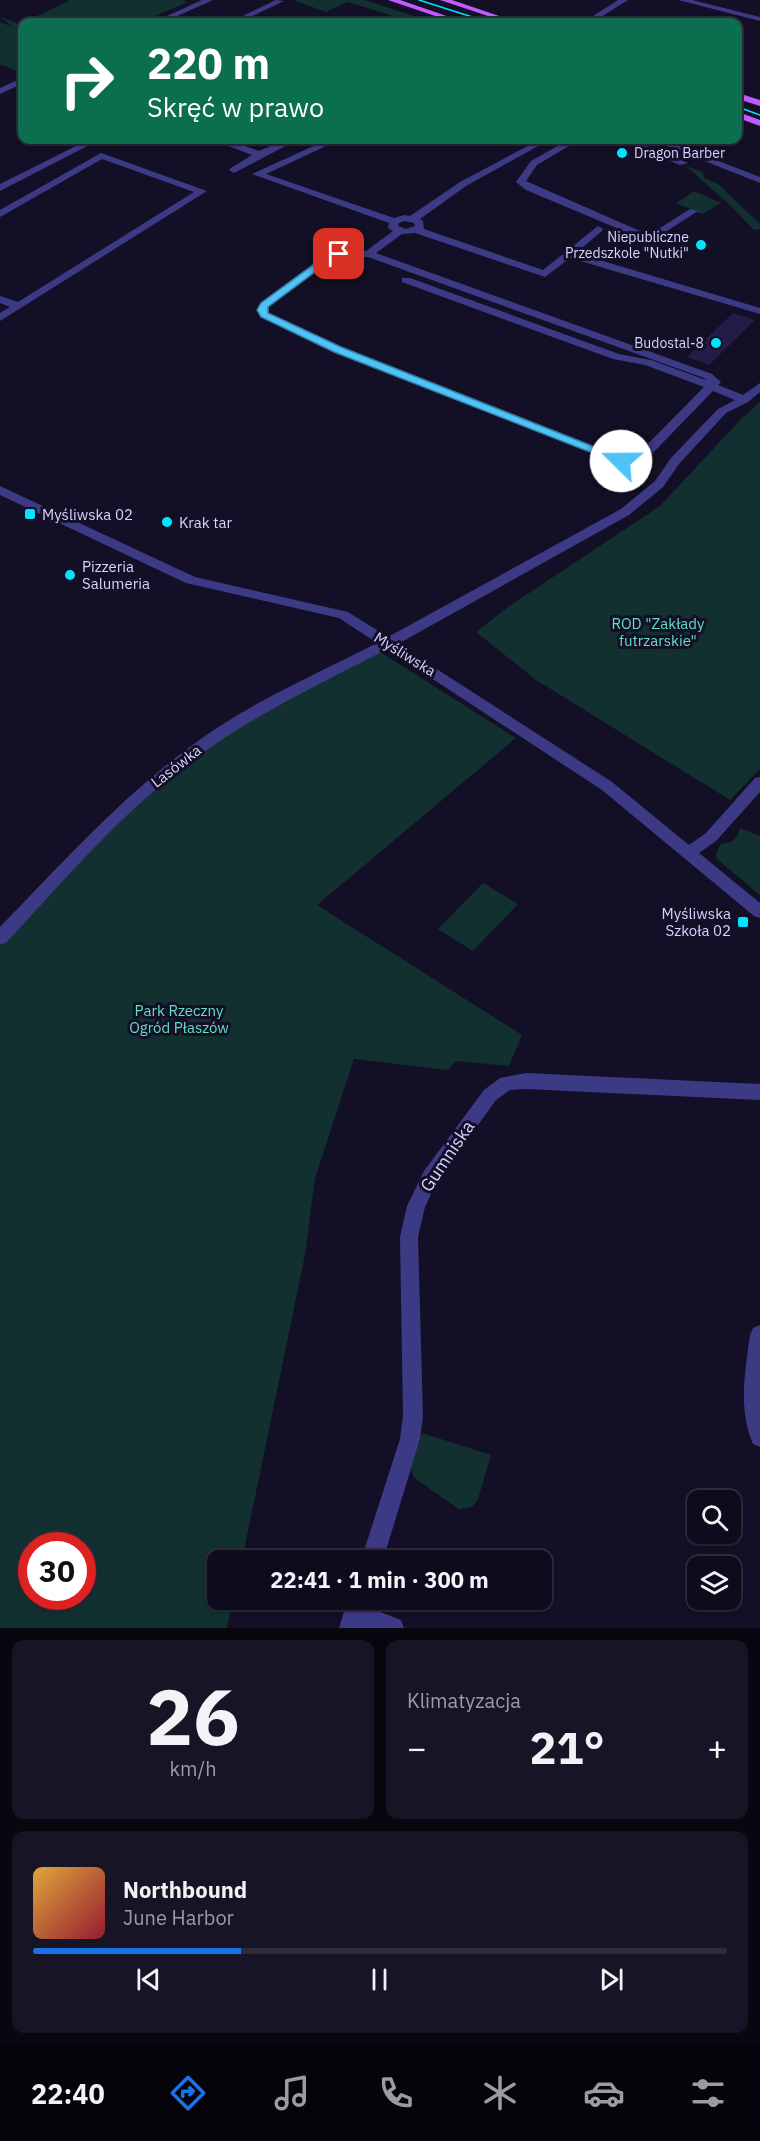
<!DOCTYPE html>
<html lang="pl">
<meta charset="utf-8">
<style>
body{margin:0;font-family:"IBM Plex Sans",sans-serif;background:#171425;color:#f1f3f6;height:100vh;display:flex;flex-direction:column;font-size:22px;white-space:nowrap}
*{box-sizing:border-box;margin:0}
p{font-size:20px;color:#9b9ba3}
.icon{flex:none;width:33px;height:33px;fill:none;stroke:currentColor;stroke-width:2;stroke-linecap:round;stroke-linejoin:round}
.map{position:relative;height:1628px;overflow:hidden}
.drawer{display:flex;flex-direction:column;gap:12px;padding:12px;background:#08060f;flex:1}
.drawer>*{flex:none}
.hud{position:absolute;left:18px;top:18px;width:724px;height:126px;border-radius:12px;box-shadow:0 2px 4px #0004,0 0 0 2px #2e2b3b;background:#0b6e4f;color:#fff;overflow:hidden}
.fabs{position:absolute;left:687px;top:1490px;display:grid;gap:12px}
.fabs a{display:grid;place-items:center;width:54px;height:54px;border-radius:12px;background:#0e0b1c;box-shadow:0 2px 4px #0004,0 0 0 2px #2e2b3b;font-size:30px}
.speed{position:absolute;left:18px;top:1532px;display:flex;gap:12px;font-size:30px;font-weight:700;text-align:center}
.speed>*{display:grid;place-content:center;width:78px;height:78px;border-radius:50%;background:#0e0b1c;box-shadow:0 2px 4px #0004,0 0 0 2px #2e2b3b;line-height:1}
.speed .limit{border:9px solid #d22;background:#fff;color:#111}
.pin{position:absolute;display:grid;place-items:center;width:51px;height:51px;color:#fff;margin:-26px;border-radius:12px;box-shadow:0 3px 9px #0006}
.me{position:absolute;width:66px;margin:-33px;rotate:292deg;stroke-linejoin:round;filter:drop-shadow(0 0 4px #0008)}
.turn{display:flex;align-items:center;gap:21px;height:126px;padding:0 30px;font-size:27px}
.turn .icon{width:78px;height:78px;stroke-width:2.5}
.turn b{display:block;font-size:42px;line-height:51px}
.big{font-size:45px;font-weight:800;line-height:1.1}
.drawer .widget{flex:1;display:flex;flex-direction:column;justify-content:center;gap:9px;min-width:0;padding:0 21px;border-radius:12px;background:#171425}
.drawer .dial{align-items:center;gap:0}
.dial b{font-size:78px;line-height:1}
.song{display:flex;align-items:center;gap:18px}
.cover{width:72px;height:72px;border-radius:9px;background:linear-gradient(135deg,hsl(40 70% 55%),hsl(350 70% 35%))}
.played{height:6px;border-radius:3px;background:linear-gradient(90deg,#1a73e8 30%,#2e2b3b 30%)}
.keys{display:flex;justify-content:space-around;direction:ltr}
.heat{display:flex;justify-content:space-between;align-items:center;font-size:33px;direction:ltr}
.drawer .tiles{flex:1;display:grid;gap:12px;grid-template-columns:1fr 1fr}
.widget:last-child{grid-column:span 2}
.trip{position:absolute;left:207px;top:1550px;width:345px;height:60px;border-radius:12px;background:#0e0b1c;box-shadow:0 2px 4px #0004,0 0 0 2px #2e2b3b;font-weight:800;line-height:60px;text-align:center}
.tab-bar{display:flex;height:96px;justify-content:space-around;align-items:center;background:#06040b;color:#9b9ba3}
.tab-bar .icon{width:42px;height:42px}
.tab-bar .current{color:#1a73e8}
.tab-bar b{font-size:27px;color:#f1f3f6}
.map>svg:first-child{display:block}
.green{fill:#12302f;fill-rule:evenodd}
.building{fill:#241b47}
.lines{fill:none;stroke-linecap:round;stroke-linejoin:round}
.minor{fill:#3d3a85;fill-rule:evenodd}
.primary{fill:#c25bff;fill-rule:evenodd}
.tram{stroke:#00e5ff;stroke-width:1.5}
.route{fill:#4fc3f7;stroke:#337fa1;stroke-width:1.5}
.poi-dot{fill:#00e5ff;stroke:#130f26;stroke-width:2}
.labels{text-anchor:middle;dominant-baseline:central;stroke-width:6;stroke-linejoin:round;paint-order:stroke}
.far-poi-label{font-size:14px;fill:#d9d4ff;stroke:#130f26;text-anchor:end}
.poi-label{font-size:15px;fill:#d9d4ff;stroke:#130f26;text-anchor:start}
.park-label{font-size:15px;fill:#5fe0c0;stroke:#130f26}
.street-label{font-size:15px;fill:#d9d4ff;stroke:#130f26}
.near-street-label{font-size:18px;fill:#d9d4ff;stroke:#130f26}
</style>
<div class="map">
<svg width="760" height="1628" viewBox="0 0 760 1628">
<rect width="100%" height="100%" fill="#130f26"/>
<!-- green -->
<g class="green">
<polygon points="67,0 182,0 188,2 141,22 24,22 69,1"/>
<polygon points="293,0 365,0 432,22 412,22 348,2 326,12"/>
<polygon points="0,17 19,24 22,23 22,73 0,64 0,22 13,27"/>
<polygon points="686,166 703,172 704,178 717,183 760,224 760,229 754,230 730,205"/>
<polygon points="694,191 721,203 702,214 676,203"/>
<polygon points="760,402 760,769 730,800 536,680 476,632 508,607 660,506 741,419"/>
<path d="M377 650 516 738 317 905 522 1035 509 1066 456 1061 448 1070 354 1059 315 1178 305 1255 242 1560H218V1599H233L227 1628H0V940L111 822 248 717ZM32 1545H82V1596H32Z"/>
<path d="M740 828 760 836V895L717 859 716 853 721 844C732 843 738 839 740 828Z"/>
<polygon points="483,883 518,904 473,951 438,929"/>
<polygon points="422,1433 491,1455 478,1499 472,1507 459,1509 414,1478 411,1468"/>
</g>
<!-- building -->
<polygon class="building" points="733,313 755,320 709,365 687,357"/>
<g class="lines">
<!-- minor -->
<g class="minor">
<polygon points="202,0 213,0 164,22 154,22"/>
<polygon points="276,0 284,1 240,22 230,22"/>
<polygon points="618,0 628,0 593,22 584,22"/>
<polygon points="678,0 692,0 760,17 760,21"/>
<polygon points="22,78 22,84 0,94 0,88"/>
<polygon points="88,140 99,140 0,191 0,184"/>
<polygon points="217,140 228,140 259,151 285,140 297,140 234,173 229,170 231,168 252,155 218,142"/>
<path d="M327 140H339L266 174 394 218 404 215 410 216 460 182 539 140H549L466 186 420 219 423 221 424 229 543 270 598 226 603 229 602 231 576 253 760 308V314L570 258 545 277 415 233 402 234 376 253 712 374 721 382 718 385 743 395 760 383V392L748 402 726 413 679 464 663 487 629 515 398 644 612 782 689 845 706 833 755 778 760 777V792L716 841 699 853 760 903V918L754 916 602 790 387 649C328 680 266 709 211 747 132 800 70 874 6 943L0 944V927C63 862 124 794 198 741 253 701 317 674 377 643L339 618 186 583 0 495V486L195 577 348 612 388 637 621 509 655 481 671 458 718 409 735 400 713 391 645 461 633 465H621L334 351 260 317 257 310 260 303 326 254 366 251 393 231 388 228 389 223 252 174ZM404 221 414 223 415 226 406 229 398 226 399 223ZM368 257 704 378 706 380 651 360 619 354 410 278H402V282L613 359 645 365 704 387 637 455 623 457 342 347 269 313V307L333 259Z"/>
<polygon points="568,140 579,140 537,165 526,181 649,235 690,209 698,211 650,242 526,190 516,182 531,161"/>
<polygon points="619,140 631,140 688,163 680,165"/>
<polygon points="652,140 664,140 760,177 760,183"/>
<polygon points="101,153 207,191 0,321 0,313 10,307 0,303 0,296 18,302 194,192 102,159 0,217 0,210"/>
<polygon points="526,1073 760,1084 760,1100 526,1089 510,1090 496,1100 436,1183 425,1207 418,1237 423,1416 420,1439 383,1560 361,1560 400,1439 403,1416 400,1237 407,1206 424,1171 484,1090 500,1078"/>
<path d="M760 1325V1447L753 1444C738 1408 745 1372 750 1335L753 1328Z"/>
<polygon points="348,1599 370,1599 367,1607 401,1620 404,1628 339,1628"/>
</g>
<!-- primary -->
<g class="primary">
<polygon points="388,0 400,0 464,22 453,22"/>
<polygon points="440,0 452,0 517,22 506,22"/>
<polygon points="738,93 760,100 760,106 738,99"/>
<polygon points="738,112 760,120 760,126 738,118"/>
</g>
<!-- tram -->
<g class="tram">
<polyline points="419,0 488,22"/>
<polyline points="738,107 760,115"/>
</g>
</g>
<!-- route -->
<polygon class="route" points="339,251 342,252 342,256 334,258 268,307 268,313 341,347 625,459 625,463 618,463 334,352 261,317 257,310 261,303 327,255"/>
<!-- markers -->
<g class="poi-dot">
<circle cx="622" cy="153" r="6"/>
<circle cx="701" cy="245" r="6"/>
<circle cx="716" cy="343" r="6"/>
<rect x="24" y="508" width="12" height="12" rx="3"/>
<circle cx="167" cy="522" r="6"/>
<circle cx="70" cy="575" r="6"/>
<rect x="737" y="916" width="12" height="12" rx="3"/>
</g>
<g class="labels">
<!-- far-poi labels -->
<g class="far-poi-label">
<text x="634" y="153" text-anchor="start">Dragon Barber</text>
<text x="689" y="237">Niepubliczne<tspan x="689" dy="16">Przedszkole "Nutki"</tspan></text>
<text x="704" y="343">Budostal-8</text>
</g>
<!-- poi labels -->
<g class="poi-label">
<text x="42" y="514">Myśliwska 02</text>
<text x="179" y="522">Krak tar</text>
<text x="82" y="566">Pizzeria<tspan x="82" dy="17">Salumeria</tspan></text>
<text x="731" y="913" text-anchor="end">Myśliwska<tspan x="731" dy="17">Szkoła 02</tspan></text>
</g>
<!-- park labels -->
<g class="park-label">
<text x="658" y="623">ROD "Zakłady<tspan x="658" dy="17">futrzarskie"</tspan></text>
<text x="179" y="1010">Park Rzeczny<tspan x="179" dy="17">Ogród Płaszów</tspan></text>
</g>
<!-- street labels -->
<g class="street-label">
<text transform="translate(405 654) rotate(32)">Myśliwska</text>
<text transform="translate(176 766) rotate(-38)">Lasówka</text>
</g>
<!-- near-street labels -->
<g class="near-street-label">
<text transform="translate(447 1156) rotate(-56)">Gumniska</text>
</g>
</g>
</svg>
<div class="fabs">
<a><svg class="icon" aria-label="search" viewBox="0 0 24 24"><circle cx="10" cy="10" r="6"/><path d="M15 15l6 6"/></svg></a>
<a><svg class="icon" aria-label="layers" viewBox="0 0 24 24"><path d="M12 4l9 5-9 5-9-5zM3 14l9 5 9-5"/></svg></a>
</div>
<div class="speed"><div class="limit">30</div></div>
<div class="pin" style="left:339px;top:254px;background:#d93025"><svg class="icon" aria-label="arrive" viewBox="0 0 24 24"><path d="M6 21V4h12l-3 4 3 4H6"/></svg></div>
<svg class="me" style="left:621px;top:461px" viewBox="-20 -20 40 40"><circle r="19" fill="#fff"/><path d="M0-13L10 11 0 6-10 11z" fill="#4fc3f7"/></svg>
<div class="trip">22:41 · 1 min · 300 m</div>
<div class="hud">
<div class="turn"><svg class="icon" aria-label="right" viewBox="0 0 24 24"><path d="M7 20v-9h11M14 6l5 5-5 5"/></svg><div><b>220 m</b>Skręć w prawo</div></div>
</div>
</div>
<section class="drawer">
<div class="tiles">
<div class="widget dial"><b>26</b><p>km/h</p></div>
<div class="widget"><p>Klimatyzacja</p>
<div class="heat"><a>−</a><b class="big">21°</b><a>+</a></div>
</div>
<div class="widget">
<div class="song"><i class="cover"></i><div><b>Northbound</b><p>June Harbor</p></div></div>
<div class="played"></div>
<div class="keys"><svg class="icon" aria-label="previous" viewBox="0 0 24 24"><path d="M18 5L8 12l10 7zM5 5v14"/></svg><svg class="icon" aria-label="pause" viewBox="0 0 24 24"><path d="M8 5v14M16 5v14"/></svg><svg class="icon" aria-label="next" viewBox="0 0 24 24"><path d="M6 5l10 7-10 7zM19 5v14"/></svg></div>
</div>
</div>
</section>
<nav class="tab-bar">
<b>22:40</b>
<svg class="icon current" aria-label="directions" viewBox="0 0 24 24"><path d="M12 3l9 9-9 9-9-9zM9 14v-3h6M13 9l2 2-2 2"/></svg>
<svg class="icon" aria-label="music" viewBox="0 0 24 24"><path d="M9 18V5l10-2v13"/><circle cx="6" cy="18" r="3"/><circle cx="16" cy="16" r="3"/></svg>
<svg class="icon" aria-label="phone" viewBox="0 0 24 24"><path d="M5 4h4l2 5-3 2q2 4 5 5l2-3 5 2v4C11 20 4 13 5 4z"/></svg>
<svg class="icon" aria-label="climate" viewBox="0 0 24 24"><path d="M12 3v18M4 7l16 10M4 17L20 7"/></svg>
<svg class="icon" aria-label="car" viewBox="0 0 24 24"><path d="M5 17H2v-5l4-1 3-4h7l3 4 3 1v5h-3M9 17h6M6 11h13"/><circle cx="7" cy="17" r="2"/><circle cx="17" cy="17" r="2"/></svg>
<svg class="icon" aria-label="filters" viewBox="0 0 24 24"><path d="M4 7h16M4 17h16"/><circle cx="9" cy="7" r="2"/><circle cx="15" cy="17" r="2"/></svg>
</nav>
